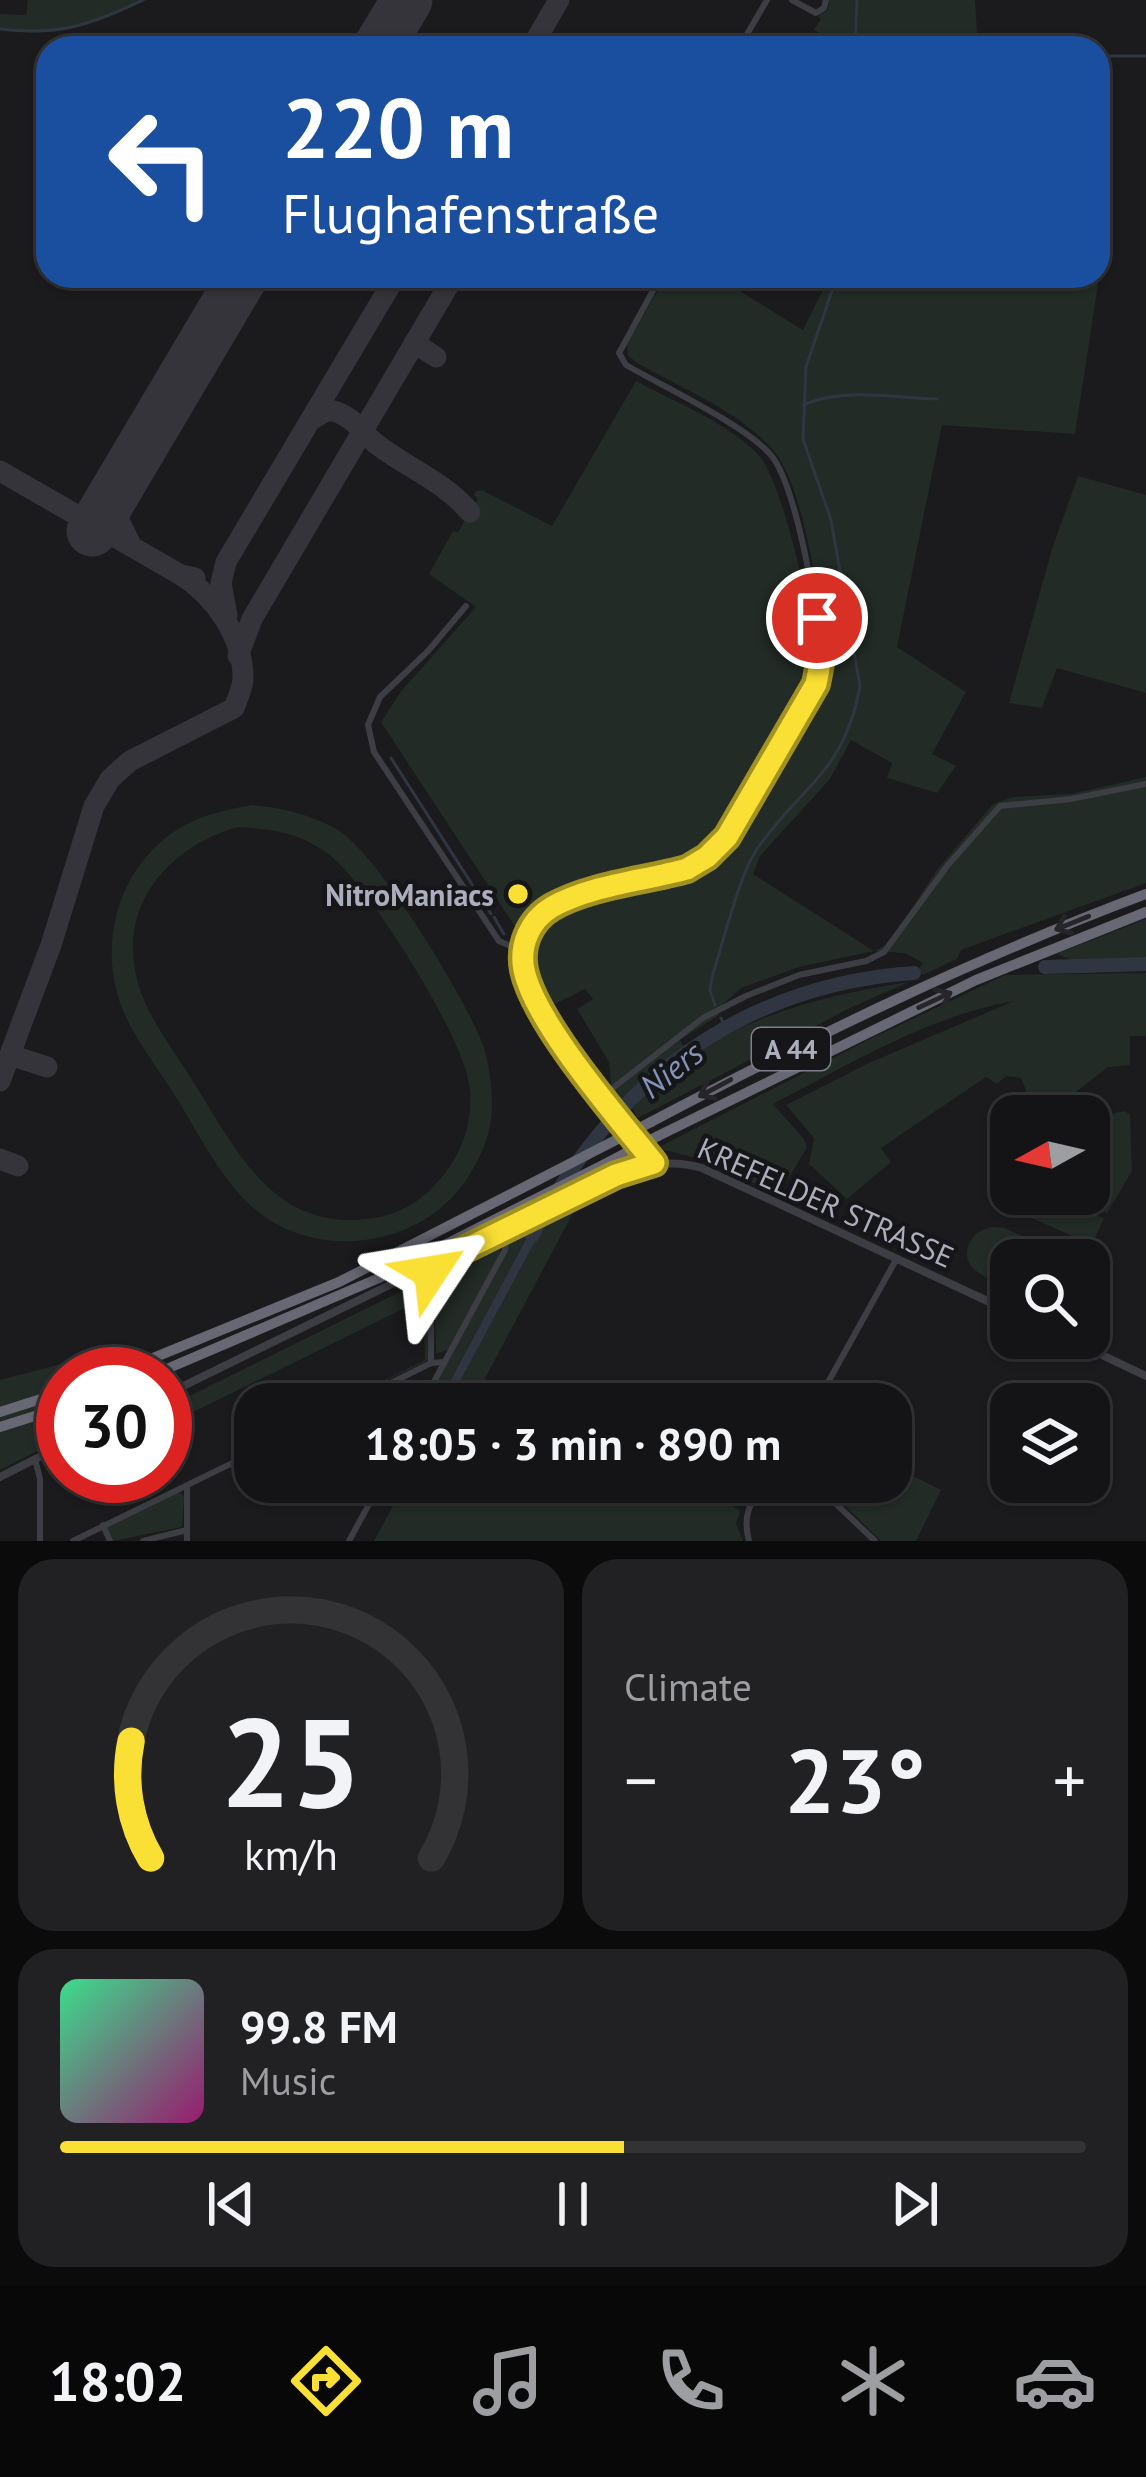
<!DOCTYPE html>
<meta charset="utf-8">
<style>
body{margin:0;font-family:"PT Sans",sans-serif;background:#212123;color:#f1f3f6;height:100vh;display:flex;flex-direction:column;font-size:45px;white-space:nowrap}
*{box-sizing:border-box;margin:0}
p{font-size:39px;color:#9d9ea1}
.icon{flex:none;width:66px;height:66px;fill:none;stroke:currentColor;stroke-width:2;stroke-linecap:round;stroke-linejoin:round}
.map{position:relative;height:1541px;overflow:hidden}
.panel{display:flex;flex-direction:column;gap:18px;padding:18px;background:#0b0b0c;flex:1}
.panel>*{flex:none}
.top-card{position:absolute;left:36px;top:36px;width:1074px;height:252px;border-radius:36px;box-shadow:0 3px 9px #0004,0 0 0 3px #333335;background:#1a4fa0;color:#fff;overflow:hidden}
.needle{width:78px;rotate:262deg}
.controls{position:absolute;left:990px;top:1095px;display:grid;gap:24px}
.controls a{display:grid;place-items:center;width:120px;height:120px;border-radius:24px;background:#141416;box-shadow:0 3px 9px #0004,0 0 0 3px #333335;font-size:60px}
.speed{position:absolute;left:36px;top:1347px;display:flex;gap:24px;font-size:60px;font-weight:700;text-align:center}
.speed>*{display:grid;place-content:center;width:156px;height:156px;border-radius:50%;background:#141416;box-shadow:0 3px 9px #0004,0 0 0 3px #333335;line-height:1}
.speed .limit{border:18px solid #d22;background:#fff;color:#111}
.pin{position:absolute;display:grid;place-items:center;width:102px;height:102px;color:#fff;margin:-51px;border:6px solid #fff;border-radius:50%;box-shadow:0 3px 12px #0007}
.me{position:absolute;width:132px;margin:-66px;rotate:57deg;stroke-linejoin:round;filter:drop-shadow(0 0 9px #0008)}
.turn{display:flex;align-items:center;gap:42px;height:252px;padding:0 48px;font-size:54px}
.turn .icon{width:156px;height:156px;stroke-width:2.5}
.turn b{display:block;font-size:84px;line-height:102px}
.big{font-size:90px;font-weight:700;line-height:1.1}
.panel .widget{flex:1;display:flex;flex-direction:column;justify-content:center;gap:18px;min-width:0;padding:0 42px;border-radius:36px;background:#212123}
.panel .dial{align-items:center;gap:0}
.dial svg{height:312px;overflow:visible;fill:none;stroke:#333335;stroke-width:7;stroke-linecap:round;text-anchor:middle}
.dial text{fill:#f1f3f6;stroke:none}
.song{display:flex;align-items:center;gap:36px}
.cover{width:144px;height:144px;border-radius:18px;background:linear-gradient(135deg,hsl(150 70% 55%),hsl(320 70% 35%))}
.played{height:12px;border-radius:6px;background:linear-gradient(90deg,#fae035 55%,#333335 55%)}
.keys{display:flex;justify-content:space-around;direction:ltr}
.heat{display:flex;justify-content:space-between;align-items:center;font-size:66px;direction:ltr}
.panel .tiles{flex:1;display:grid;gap:18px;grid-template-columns:1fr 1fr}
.widget:last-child{grid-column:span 2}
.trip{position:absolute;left:234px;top:1383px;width:678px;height:120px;border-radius:36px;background:#141416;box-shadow:0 3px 9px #0004,0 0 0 3px #333335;font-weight:700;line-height:120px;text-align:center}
.menu{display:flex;height:192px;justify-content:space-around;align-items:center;background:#080809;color:#9d9ea1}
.menu .icon{width:84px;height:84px}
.menu .active{color:#fae035}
.menu b{font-size:54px;color:#f1f3f6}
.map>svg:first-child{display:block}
.green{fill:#222b25;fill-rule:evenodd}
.water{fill:#2f3642}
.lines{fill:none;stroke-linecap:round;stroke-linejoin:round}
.stream{stroke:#2f3642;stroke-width:3}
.river{stroke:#2f3642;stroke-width:14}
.taxiway{stroke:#34343a;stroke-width:21}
.runway{stroke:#34343a;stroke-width:51}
.minor{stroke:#3d3d44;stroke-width:6}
.tertiary{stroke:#3d3d44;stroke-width:8}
.motorway{stroke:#676873;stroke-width:10}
.motorway-bridge{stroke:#676873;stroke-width:10}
.oneway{stroke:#26262a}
.route-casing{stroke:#a29222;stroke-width:30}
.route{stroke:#fae035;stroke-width:21}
.poi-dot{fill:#fae035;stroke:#161518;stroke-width:4.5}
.labels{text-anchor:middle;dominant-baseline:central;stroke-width:9;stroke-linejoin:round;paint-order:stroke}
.shield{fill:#161518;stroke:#7f808c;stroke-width:3}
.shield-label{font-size:27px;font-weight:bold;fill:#acaebd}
.poi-label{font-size:30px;font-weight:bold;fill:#acaebd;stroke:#161518;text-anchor:end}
.street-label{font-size:30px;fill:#acaebd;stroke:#161518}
.water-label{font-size:33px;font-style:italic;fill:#8294b8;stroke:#161518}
</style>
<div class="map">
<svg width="1146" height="1541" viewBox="0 0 1146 1541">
<rect width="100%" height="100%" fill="#1b1a1d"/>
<!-- green -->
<g class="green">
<path d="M28 0H147C93 26 61 38 0 30V14L26 15Z"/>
<polygon points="829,0 975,0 978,48 846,48 814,30 821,19 818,16 828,10"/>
<path d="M1098 212 1109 213 1075 434 942 425 897 647 966 692 932 754 956 766 937 793 887 778 892 763 851 740 830 779 760 856 753 874 874 951 888 944 937 870 993 804 1013 797 1071 794 1146 777V883L961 950 957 959 923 975 918 970 923 963 905 953 874 951 799 967 741 988 720 1007 719 1015 680 1040 684 1049 621 1106 612 1093 609 1062 577 1009 593 999 585 989 547 1008C481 881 650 902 718 858L823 686C828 636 806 487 773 450 739 411 683 389 639 364L628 356 627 344 666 276H715L803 330 830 276H1098Z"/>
<path d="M636 381C673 401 735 426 761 458 783 486 820 637 813 671 804 708 726 835 696 857 662 880 587 885 546 900L530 913 518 931 381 722 402 690 476 607 429 574 453 531 458 532 478 499 474 495 476 491 482 490 552 526Z"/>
<polygon points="1078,476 1146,495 1146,693 1057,668 1042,708 1009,703 1052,549"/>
<path d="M252 805C283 808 311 814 338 830 378 854 469 1003 484 1048 489 1064 492 1086 492 1102 493 1130 482 1156 467 1179 419 1251 307 1264 245 1200 216 1170 196 1129 174 1094 157 1067 134 1038 122 1008 95 939 122 855 191 822 210 813 231 809 252 805ZM238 827C273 829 302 833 331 856 370 888 458 1029 468 1079 474 1104 468 1136 455 1158 439 1186 412 1211 379 1217 279 1236 241 1159 196 1086 179 1058 157 1030 144 1000 110 918 159 850 238 827Z"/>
<polygon points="1146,919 1146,961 1072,960 1056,954"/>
<path d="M1146 973V1036H1130V1065L1108 1067 1045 1116H1035L1024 1102 1027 1093 1021 1078 1006 1076 997 1084 986 1077 881 1148 891 1162 847 1199 809 1164 814 1138 786 1105 869 1063 1014 1001C929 1016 850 1064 773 1104L804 1139 807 1147 783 1188 773 1192 703 1160 657 1148 872 1038 1005 975Z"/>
<path d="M909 982 850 1008 638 1118 629 1104C709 1027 802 998 909 982Z"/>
<polygon points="1124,1111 1130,1114 1132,1171 1107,1213 1064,1194 1089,1194 1089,1134 1115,1113"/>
<polygon points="1034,1194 1046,1194 1104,1218 1092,1245 1025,1215"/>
<polygon points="568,1209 573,1213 480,1388 502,1404 448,1404 547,1219"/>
<polygon points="533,1226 438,1404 426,1404 512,1237"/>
<path d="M992 1227 1004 1228 1078 1260H1011V1289C993 1280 958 1271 969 1244 974 1233 981 1230 992 1227Z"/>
<polygon points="502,1242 498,1259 448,1350 436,1354 434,1275"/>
<polygon points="426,1279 429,1358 425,1362 336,1404 425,1360 423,1299 165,1426 165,1408"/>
<polygon points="91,1356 98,1359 106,1374 63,1374 63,1438 0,1470 0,1380"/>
<polygon points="891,1465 941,1490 916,1541 881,1541 821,1482 891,1482"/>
<polygon points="406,1482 636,1482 698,1495 717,1495 740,1511 736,1523 743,1541 374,1541"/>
<polygon points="180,1492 184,1497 182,1527 113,1541 107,1527"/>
</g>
<!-- water -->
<polygon class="water" points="547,1219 448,1404 438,1404 533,1226"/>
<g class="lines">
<!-- stream -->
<g class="stream">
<path d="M0 29C59 36 90 25 143 0"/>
<polyline points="855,48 857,0"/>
<polyline points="1098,56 1146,56"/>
<path d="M803 405C843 387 894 398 937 399"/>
<polyline points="391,758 491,914"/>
<polyline points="494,917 504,934"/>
<polyline points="543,993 602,1083"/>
<path d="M715 1005 710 990 713 973C724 941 739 875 757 849 802 784 844 774 860 686L831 520 803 439 806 367 837 276"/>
<polyline points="721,1018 725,1028"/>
</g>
<!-- river -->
<g class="river">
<polyline points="1045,967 1146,964"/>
<path d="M532 1236C611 1084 740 985 914 973"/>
</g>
<!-- taxiway -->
<g class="taxiway">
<polyline points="531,48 559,0"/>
<polyline points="414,343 436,357"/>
<path d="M311 420 328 410C350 413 359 429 375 443 407 468 442 480 470 512"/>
<polyline points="0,471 181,575 195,578"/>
<polyline points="118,488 117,517 130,543"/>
<polyline points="227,615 221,583 226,562 396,276"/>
<polyline points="238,656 252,619 454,276"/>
<polyline points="10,1055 47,1067"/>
<path d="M0 1081 51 945 94 806 110 779 130 761 234 708C237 700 242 689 243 680 244 638 215 596 181 575"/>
<polyline points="0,1159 18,1166"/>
</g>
<!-- runway -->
<g class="runway">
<polyline points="378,48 407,0"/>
<polyline points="92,531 243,276"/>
</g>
<!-- minor -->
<g class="minor">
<polyline points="792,0 816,13 824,8 826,0"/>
<polyline points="739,48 767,0"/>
<polyline points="466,606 428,651 380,697 368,725 374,752 499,941 522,951"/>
<polyline points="600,1098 703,1018 746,996 799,975 866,961 884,952 948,865 1000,806 1071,799 1146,784"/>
<path d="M654 1163C619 1119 535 1024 524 970 519 945 530 920 552 907 591 885 644 881 687 869 701 861 714 852 725 839 754 805 820 697 822 653 816 610 797 484 770 454 743 424 664 387 626 365L619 353 661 276"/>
<polyline points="431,1266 431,1363"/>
<polyline points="349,1404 431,1363 444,1362"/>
<polyline points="422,1404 505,1250 508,1227"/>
<polyline points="816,1404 897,1258"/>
<polyline points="35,1459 40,1479 40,1541"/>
<polyline points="813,1482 875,1541"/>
<polyline points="103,1525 110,1541"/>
<polyline points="73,1541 255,1452"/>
<polyline points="143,1541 187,1530"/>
<polyline points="187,1541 187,1486"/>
<polyline points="349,1541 381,1482"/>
<path d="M749 1541C742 1514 750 1503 766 1482"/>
</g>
<!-- tertiary -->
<g class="tertiary">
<polyline points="1066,1338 1146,1376"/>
<path d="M165 1395 567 1198C612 1177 652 1153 702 1168L1011 1312"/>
<polyline points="0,1477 63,1445"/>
</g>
<!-- motorway -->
<g class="motorway">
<path d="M651 1122C812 1037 975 958 1146 894"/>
<polyline points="658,1136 976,980 1146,912"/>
<polyline points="155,1374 379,1278 605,1164"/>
<polyline points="0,1412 63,1392"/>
<polyline points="0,1427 63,1407"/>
</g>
<!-- motorway-bridge -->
<g class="motorway-bridge">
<polyline points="605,1164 658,1136"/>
<polyline points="114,1374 339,1282 651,1122"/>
</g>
</g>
<!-- one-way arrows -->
<defs><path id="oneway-shaft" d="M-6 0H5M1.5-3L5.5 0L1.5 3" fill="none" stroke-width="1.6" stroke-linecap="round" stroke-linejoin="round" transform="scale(3)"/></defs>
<g class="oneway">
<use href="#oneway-shaft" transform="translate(1072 923) rotate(158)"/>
<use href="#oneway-shaft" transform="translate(935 1000) rotate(-25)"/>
<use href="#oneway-shaft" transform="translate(715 1088) rotate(152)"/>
</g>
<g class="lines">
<defs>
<path id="route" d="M431 1272V1266L616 1175 654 1163C619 1119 535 1023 524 970 519 945 530 920 552 907 591 885 644 881 687 869L707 857 727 837 816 684 822 653 817 618"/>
</defs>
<!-- route casing -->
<use href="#route" class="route-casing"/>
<!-- route -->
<use href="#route" class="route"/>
</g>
<!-- markers -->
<circle class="poi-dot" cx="518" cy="894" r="12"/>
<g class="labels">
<!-- shield labels -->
<rect class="shield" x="752" y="1028" width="78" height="42" rx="9"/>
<g class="shield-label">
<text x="791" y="1049">A 44</text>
</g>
<!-- poi labels -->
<g class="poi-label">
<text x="494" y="894">NitroManiacs</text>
</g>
<!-- street labels -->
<g class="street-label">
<text transform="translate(826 1202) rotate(24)">KREFELDER STRASSE</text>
</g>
<!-- water labels -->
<g class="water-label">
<text transform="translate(671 1069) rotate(-38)">Niers</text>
</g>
</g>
</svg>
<div class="controls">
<a><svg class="needle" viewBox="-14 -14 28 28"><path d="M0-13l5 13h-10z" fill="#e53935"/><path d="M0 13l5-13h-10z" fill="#9d9ea1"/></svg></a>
<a><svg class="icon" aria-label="search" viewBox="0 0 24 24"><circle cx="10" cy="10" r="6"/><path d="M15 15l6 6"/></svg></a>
<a><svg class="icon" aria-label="layers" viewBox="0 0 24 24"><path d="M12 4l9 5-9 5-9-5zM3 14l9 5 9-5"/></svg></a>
</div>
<div class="speed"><div class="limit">30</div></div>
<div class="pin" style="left:817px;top:618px;background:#d93025"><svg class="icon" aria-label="arrive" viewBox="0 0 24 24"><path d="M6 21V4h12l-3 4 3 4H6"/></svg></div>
<svg class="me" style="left:431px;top:1272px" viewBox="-20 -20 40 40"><path d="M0-17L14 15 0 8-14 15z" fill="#fae035" stroke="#fff" stroke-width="4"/></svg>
<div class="trip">18:05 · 3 min · 890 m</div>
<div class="top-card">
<div class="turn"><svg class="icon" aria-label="left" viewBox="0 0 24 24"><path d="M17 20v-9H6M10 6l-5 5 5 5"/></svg><div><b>220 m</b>Flughafenstraße</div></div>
</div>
</div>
<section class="panel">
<div class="tiles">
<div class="widget dial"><svg viewBox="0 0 100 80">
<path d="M14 69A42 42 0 1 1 86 69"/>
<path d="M14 69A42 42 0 0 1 9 39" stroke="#fae035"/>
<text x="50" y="56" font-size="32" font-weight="700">25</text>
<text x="50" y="72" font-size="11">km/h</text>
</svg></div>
<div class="widget"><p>Climate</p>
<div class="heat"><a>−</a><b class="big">23°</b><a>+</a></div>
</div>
<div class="widget">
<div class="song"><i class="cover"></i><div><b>99.8 FM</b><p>Music</p></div></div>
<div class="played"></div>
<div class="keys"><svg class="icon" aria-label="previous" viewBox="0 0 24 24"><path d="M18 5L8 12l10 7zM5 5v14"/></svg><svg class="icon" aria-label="pause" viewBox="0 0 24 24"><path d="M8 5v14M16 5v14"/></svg><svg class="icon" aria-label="next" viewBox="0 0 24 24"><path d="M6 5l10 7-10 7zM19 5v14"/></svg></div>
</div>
</div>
</section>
<nav class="menu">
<b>18:02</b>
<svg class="icon active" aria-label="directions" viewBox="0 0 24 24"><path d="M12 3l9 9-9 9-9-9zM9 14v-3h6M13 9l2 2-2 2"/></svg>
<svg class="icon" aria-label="music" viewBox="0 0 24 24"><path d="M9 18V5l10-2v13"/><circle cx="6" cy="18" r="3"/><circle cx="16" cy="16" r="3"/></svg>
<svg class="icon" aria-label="phone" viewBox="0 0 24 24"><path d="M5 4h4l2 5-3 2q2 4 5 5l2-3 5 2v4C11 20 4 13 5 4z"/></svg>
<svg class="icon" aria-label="climate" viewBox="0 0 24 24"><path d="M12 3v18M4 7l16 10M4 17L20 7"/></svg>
<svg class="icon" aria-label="car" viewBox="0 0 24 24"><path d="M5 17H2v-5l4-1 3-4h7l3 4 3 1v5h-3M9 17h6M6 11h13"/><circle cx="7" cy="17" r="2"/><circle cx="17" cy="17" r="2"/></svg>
</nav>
